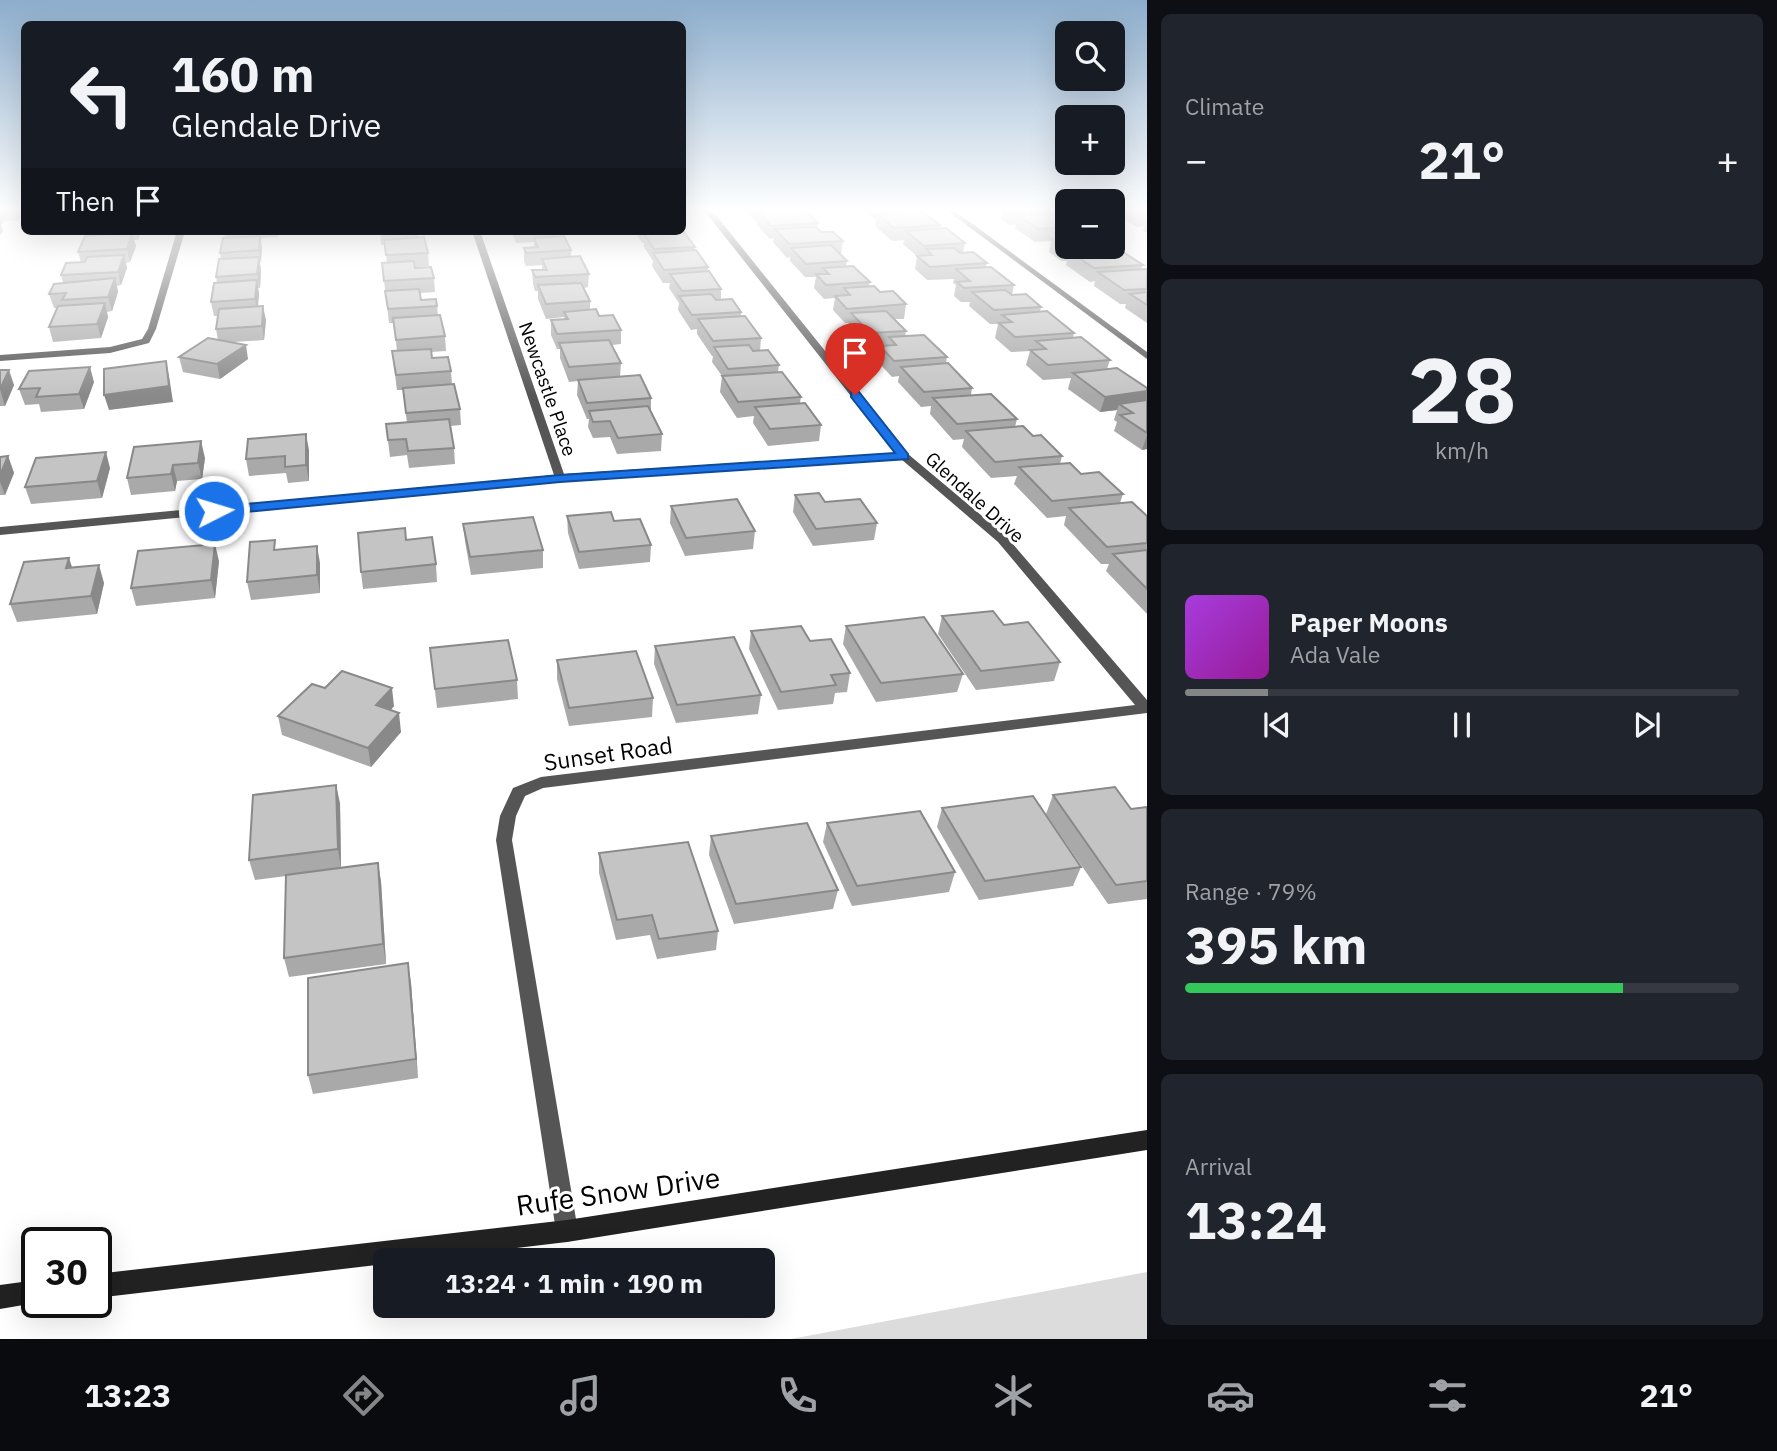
<!DOCTYPE html>
<meta charset="utf-8">
<style>
body{margin:0;font-family:"IBM Plex Sans",sans-serif;background:#20242c;color:#f1f3f6;height:100vh;display:flex;flex-direction:column;font-size:26px;white-space:nowrap}
*{box-sizing:border-box;margin:0}
p{font-size:23px;color:#9ea1a6}
.icon{flex:none;width:38px;height:38px;fill:none;stroke:currentColor;stroke-width:2;stroke-linecap:round;stroke-linejoin:round}
.map{position:relative;flex:1;overflow:hidden}
.drawer{display:flex;flex-direction:column;gap:14px;padding:14px;background:#0d0f14;width:630px}
.drawer>*{flex:none}
.banner{position:absolute;left:21px;top:21px;width:665px;height:214px;border-radius:10px;box-shadow:0 7px 28px #0002;background:#171b24;color:#f1f3f6;overflow:hidden}
.fabs{position:absolute;left:1055px;top:21px;display:grid;gap:14px}
.fabs a{display:grid;place-items:center;width:70px;height:70px;border-radius:10px;background:#171b24;box-shadow:0 7px 28px #0002;font-size:35px}
.speed{position:absolute;left:21px;top:1227px;display:flex;gap:14px;font-size:35px;font-weight:700;text-align:center}
.speed>*{display:grid;place-content:center;width:91px;height:91px;border-radius:50%;background:#171b24;box-shadow:0 7px 28px #0002;line-height:1}
.speed .limit{border:4px solid #111;border-radius:10px;background:#fff;color:#111}
.pin{position:absolute;display:grid;place-items:center;width:60px;height:60px;color:#fff;margin:-72px -30px;border-radius:50% 50% 50% 0;rotate:-45deg;box-shadow:0 0 7px #0007}
.pin .icon{rotate:45deg}
.me{position:absolute;width:77px;margin:-38px;rotate:85deg;stroke-linejoin:round;filter:drop-shadow(0 0 5px #0008)}
.turn{display:flex;align-items:center;gap:24px;height:147px;padding:0 35px;font-size:32px}
.turn .icon{width:91px;height:91px;stroke-width:2.5}
.turn b{display:block;font-size:49px;line-height:60px}
.then{display:flex;align-items:center;height:66px;padding:0 35px;background:#0003;gap:14px;font-size:26px}
.big{font-size:52px;font-weight:700;line-height:1.1}
.drawer .tile{flex:1;display:flex;flex-direction:column;justify-content:center;gap:10px;min-width:0;padding:0 24px;border-radius:10px;background:#20242c}
.drawer .dial{align-items:center;gap:0}
.dial b{font-size:91px;line-height:1}
.song{display:flex;align-items:center;gap:21px}
.cover{width:84px;height:84px;border-radius:10px;background:linear-gradient(135deg,hsl(280 70% 55%),hsl(300 70% 35%))}
.played{height:7px;border-radius:4px;background:linear-gradient(90deg,#858687 15%,#363941 15%)}
.keys{display:flex;justify-content:space-around;direction:ltr}
.heat{display:flex;justify-content:space-between;align-items:center;font-size:38px;direction:ltr}
.charge{height:10px;border-radius:5px;background:linear-gradient(90deg,#34c759 79%,#363941 0)}
.trip{position:absolute;left:373px;top:1248px;width:402px;height:70px;border-radius:10px;background:#171b24;box-shadow:0 7px 28px #0002;font-weight:700;line-height:70px;text-align:center}
.tabs{display:flex;height:112px;justify-content:space-around;align-items:center;background:#090b0e;color:#9ea1a6}
.tabs .icon{width:49px;height:49px}
.tabs .on{color:#858687}
.tabs b{font-size:32px;color:#f1f3f6}
main{display:flex;flex:1;min-height:0}
.map>svg:first-child{display:block}
.green{fill:#dcdcdc}
.lines{fill:none;stroke-linecap:round;stroke-linejoin:round}
.street{fill:#555;fill-rule:evenodd}
.secondary{fill:#222;fill-rule:evenodd}
.wall{fill:#a9a9a9}
.shaded-wall{fill:#898989}
.building{fill:#c4c4c4;stroke:#898989;stroke-width:2}
.route{fill:#1a73e8;stroke:#114b97;stroke-width:2}
.labels{text-anchor:middle;dominant-baseline:central;stroke-width:6;stroke-linejoin:round;paint-order:stroke}
.far-street-label{font-size:19px;fill:#000;stroke:#fff}
.street-label{font-size:23px;fill:#000;stroke:#fff}
.near-street-label{font-size:28px;fill:#000;stroke:#fff}
</style>
<main>
<div class="map">
<svg width="1147" height="1339" viewBox="0 0 1147 1339">
<rect width="100%" height="100%" fill="#fff"/>
<!-- green -->
<polygon class="green" points="1147,1272 1147,1339 791,1339"/>
<g class="lines">
<!-- street -->
<g class="street">
<polygon points="703,209 711,209 908,454 1006,536 1147,700 1147,713 543,788 525,796 516,816 512,840 578,1231 575,1239 567,1242 559,1239 556,1231 496,840 500,816 513,788 541,777 1135,705 998,542 901,459 560,481 0,535 0,527 554,475 472,231 480,231 564,474 896,453"/>
<polygon points="945,209 952,209 1147,352 1147,359"/>
<polygon points="177,231 185,231 156,329 149,343 110,353 0,361 0,355 110,347 142,339 148,329"/>
</g>
<!-- secondary -->
<g class="secondary">
<polygon points="1147,1130 1147,1150 567,1242 416,1260 385,1260 385,1264 96,1298 96,1274 567,1220"/>
<polygon points="37,1280 37,1302 41,1302 0,1309 0,1285"/>
</g>
</g>
<!-- wall -->
<g class="wall">
<polygon points="0,209 23,209 24,211 18,221 4,221 1,225 3,231 0,235"/>
<polygon points="744,209 792,209 792,210 818,223 817,228 821,232 843,241 841,254 840,254 847,261 846,266 870,282 869,287 906,304 904,319 895,319 906,331 905,336 947,357 946,363 972,388 971,395 1017,419 1015,427 1033,436 1062,456 1060,464 1123,494 1120,503 1147,516 1147,614 1106,571 1109,564 1101,564 1064,525 1066,516 1047,518 1014,484 1017,476 991,478 962,447 964,439 953,440 930,414 931,406 921,407 898,382 899,376 892,377 877,361 880,347 867,348 848,327 849,323 845,323 833,310 835,298 824,299 814,288 816,277 805,277 790,261 790,257 787,258 773,242 774,238 770,239 757,225 757,221 755,221"/>
<polygon points="864,209 920,209 919,211 940,225 939,229 965,243 963,253 987,263 986,267 1014,285 1012,295 1041,307 1040,312 1074,333 1073,338 1110,360 1107,369 1147,388 1147,449 1142,450 1114,431 1117,422 1114,420 1117,410 1100,412 1068,389 1071,378 1043,380 1026,365 1030,351 1011,352 995,338 998,324 990,324 969,306 970,302 961,302 954,296 956,285 953,283 954,279 927,280 915,269 917,256 903,244 904,240 892,241 875,226 876,220"/>
<polygon points="1003,209 1052,209 1053,210 1052,213 1068,219 1068,247 1105,247 1104,249 1143,265 1141,269 1147,270 1147,323 1125,308 1126,304 1120,304 1094,286 1095,281 1090,282 1066,265 1067,261 1061,261 1049,252 1051,241 1035,242 1015,228 1016,224 1009,225 1001,219"/>
<polygon points="1113,209 1147,209 1147,233 1143,231 1145,226 1137,227 1114,213 1115,209"/>
<polygon points="85,231 141,231 138,240 134,240 136,246 130,262 126,263 127,268 121,285 117,286 118,292 112,311 107,312 108,317 101,338 53,342 49,327 57,308 54,308 49,294 63,283 61,275 81,262 78,252 87,236"/>
<polygon points="224,231 279,231 278,237 262,238 261,243 262,249 260,264 261,270 260,288 258,288 259,294 258,306 266,320 264,340 234,342 248,359 220,379 183,372 179,357 218,340 216,329 218,316 214,316 211,302 217,282 216,277 221,259 220,253 225,238"/>
<polygon points="380,231 418,231 418,238 428,253 429,266 415,267 434,278 435,292 420,293 421,300 437,306 438,315 445,336 446,351 431,352 432,358 451,371 452,384 460,409 461,425 450,426 454,448 455,464 409,468 407,455 390,457 386,424 407,423 403,390 397,390 392,351 397,351 394,323 389,323 382,263 387,263 385,244 381,245"/>
<polygon points="511,231 556,231 556,236 571,250 571,257 589,274 588,287 584,288 590,301 590,310 621,330 621,344 612,345 621,363 620,377 651,398 651,413 662,434 661,451 617,454 610,437 593,438 588,427 589,419 587,419 577,395 578,381 569,382 560,358 560,349 557,349 551,335 551,320 564,319 564,317 546,319 538,299 538,291 535,291 533,284 532,270 542,270 542,265 526,266 524,261 524,248 534,247 534,242 516,243"/>
<polygon points="635,231 679,231 695,247 695,250 708,267 708,271 721,289 721,300 741,312 741,316 761,338 760,351 779,365 778,372 801,397 800,403 821,425 819,441 768,446 753,423 754,416 737,418 720,392 722,376 712,362 713,356 712,356 697,334 697,329 691,330 678,310 679,303 669,288 670,283 663,283 652,266 653,261 644,247 644,243 642,243"/>
<polygon points="0,370 14,385 5,406 0,406"/>
<polygon points="94,382 84,409 41,412 39,404 25,405 19,389"/>
<polygon points="134,447 205,458 202,479 177,481 175,491 131,495 127,478"/>
<polygon points="309,450 309,481 288,483 286,473 249,476 246,459"/>
<polygon points="8,456 14,473 5,495 0,495 0,457"/>
<polygon points="110,468 102,498 31,504 25,487"/>
<polygon points="795,495 825,502 877,523 874,540 813,546 793,512"/>
<polygon points="671,506 755,531 753,549 685,556 670,523"/>
<polygon points="567,516 614,521 651,545 650,562 579,569 568,533"/>
<polygon points="463,524 543,550 543,568 471,575 465,541"/>
<polygon points="406,540 436,564 437,582 363,589 361,572"/>
<polygon points="277,549 320,563 320,593 251,600 247,582"/>
<polygon points="219,561 215,598 136,606 131,588"/>
<polygon points="72,568 104,583 97,614 17,622 10,604"/>
<polygon points="942,616 1004,625 1060,662 1054,681 976,690 938,634"/>
<polygon points="846,626 963,674 957,692 876,702 843,644"/>
<polygon points="751,631 810,641 850,673 847,692 835,693 833,704 778,710 749,649"/>
<polygon points="655,646 761,695 758,714 676,723 654,664"/>
<polygon points="430,648 517,680 518,699 437,708"/>
<polygon points="557,660 653,698 652,717 569,726 557,679"/>
<polygon points="325,688 394,706 391,710 401,732 371,767 282,735 278,716"/>
<polygon points="336,785 340,804 341,868 378,863 381,882 386,964 289,977 284,958 286,876 255,880 249,860"/>
<polygon points="1053,795 1131,809 1147,807 1147,899 1108,904 1046,814"/>
<polygon points="942,808 1081,867 1073,886 979,900 937,827"/>
<polygon points="827,823 955,872 949,892 852,906 823,842"/>
<polygon points="711,836 838,890 833,909 734,924 709,855"/>
<polygon points="599,853 718,931 716,950 657,959 650,935 616,940 599,873"/>
<polygon points="411,983 418,1078 313,1094 308,1075"/>
</g>
<!-- shaded-wall -->
<g class="shaded-wall">
<polygon points="14,209 23,209 24,211 18,221"/>
<polygon points="0,210 4,221 1,225 3,231 0,235"/>
<polygon points="136,231 141,231 138,240"/>
<polygon points="132,233 136,246 130,262 127,249"/>
<polygon points="260,236 262,249 261,264 259,250"/>
<polygon points="124,255 127,268 121,285 118,272"/>
<polygon points="259,257 261,270 260,288 257,274"/>
<polygon points="115,278 118,292 112,311 108,297"/>
<polygon points="257,280 259,294 257,313 255,299"/>
<polygon points="105,303 108,317 101,338 97,324"/>
<polygon points="263,306 266,320 264,340 262,326"/>
<polygon points="246,345 248,359 220,379 217,364"/>
<polygon points="166,361 169,376 173,402 109,410 104,395"/>
<polygon points="90,367 94,382 84,409 79,394"/>
<polygon points="9,370 14,385 5,406 0,389"/>
<polygon points="1147,391 1147,402 1119,404 1117,410 1100,412 1105,397"/>
<polygon points="306,434 309,450 309,481 306,465"/>
<polygon points="1147,435 1147,449 1142,450"/>
<polygon points="201,441 205,458 202,479 198,463"/>
<polygon points="106,452 110,468 102,498 97,481"/>
<polygon points="8,456 14,473 5,495 0,482 0,475"/>
<polygon points="173,465 177,481 175,491 171,474"/>
<polygon points="215,544 219,561 215,598 211,580"/>
<polygon points="317,546 320,563 320,593 317,575"/>
<polygon points="69,558 75,576 66,568"/>
<polygon points="99,565 104,583 97,614 91,596"/>
<polygon points="392,688 394,706 379,724 376,705"/>
<polygon points="399,713 401,732 371,767 368,748"/>
<polygon points="336,785 340,804 341,868 338,849"/>
<polygon points="378,863 381,882 386,964 383,944"/>
<polygon points="408,963 411,983 418,1078 416,1059"/>
</g>
<!-- building -->
<g class="building">
<polygon points="1008,209 1052,209 1053,210 1012,212"/>
<polygon points="1132,209 1147,209 1147,214 1141,214"/>
<polygon points="796,210 800,214 808,213 818,223 771,226 758,212"/>
<polygon points="922,211 940,225 894,228 877,214"/>
<polygon points="1059,213 1068,219 1068,227 1038,229 1018,215"/>
<polygon points="816,227 821,232 833,232 843,241 789,244 775,229"/>
<polygon points="946,228 965,243 924,246 906,231"/>
<polygon points="684,232 695,247 654,249 644,234"/>
<polygon points="1068,232 1068,247 1081,247 1065,248 1052,239 1063,238 1055,233"/>
<polygon points="132,233 127,249 78,252 85,236"/>
<polygon points="260,236 259,250 220,253 223,238"/>
<polygon points="564,236 571,250 526,253 524,248 538,247 534,238"/>
<polygon points="424,237 428,253 386,255 384,240"/>
<polygon points="831,245 847,261 806,264 791,248"/>
<polygon points="954,248 960,253 973,252 987,263 930,267 917,256 932,255 926,249"/>
<polygon points="1117,248 1143,265 1094,268 1070,252"/>
<polygon points="696,250 708,267 664,270 653,253"/>
<polygon points="124,255 118,272 61,275 66,263 85,262 87,257"/>
<polygon points="580,256 589,274 535,277 532,270 547,270 542,259"/>
<polygon points="259,257 257,274 216,277 219,259"/>
<polygon points="414,261 415,268 431,267 434,278 384,281 382,263"/>
<polygon points="853,266 870,282 826,285 816,274 829,274 823,268"/>
<polygon points="991,267 1014,285 964,288 957,282 970,281 956,269"/>
<polygon points="1146,269 1147,270 1147,289 1124,290 1098,272"/>
<polygon points="709,271 721,289 682,291 670,274"/>
<polygon points="115,278 108,297 62,300 66,293 49,294 54,284"/>
<polygon points="257,280 255,299 211,302 214,283"/>
<polygon points="581,283 590,301 546,304 538,285"/>
<polygon points="874,286 880,292 893,291 906,304 847,309 835,296 850,295 844,288"/>
<polygon points="419,289 421,300 436,299 437,306 388,309 385,291"/>
<polygon points="1005,290 1012,295 1026,294 1041,307 994,310 972,292"/>
<polygon points="1147,292 1147,305 1130,294"/>
<polygon points="711,294 716,300 732,299 741,312 692,315 679,296"/>
<polygon points="105,303 97,324 49,327 58,306"/>
<polygon points="263,306 262,326 216,329 219,309"/>
<polygon points="596,309 599,316 613,315 621,330 557,334 551,320 568,319 564,312"/>
<polygon points="886,311 906,331 870,333 851,313"/>
<polygon points="1047,311 1074,333 1015,337 999,323 1012,322 1002,315"/>
<polygon points="440,315 445,336 396,340 393,318"/>
<polygon points="745,316 761,338 713,341 698,319"/>
<polygon points="924,335 947,357 894,361 880,346 896,345 889,337"/>
<polygon points="1081,337 1110,360 1048,365 1030,350 1046,349 1036,341"/>
<polygon points="208,338 246,345 217,364 179,357"/>
<polygon points="609,340 621,363 569,367 559,343"/>
<polygon points="749,345 753,351 768,350 779,365 728,369 714,347"/>
<polygon points="431,349 432,358 448,357 451,371 396,375 392,351"/>
<polygon points="166,361 169,386 104,395 104,369"/>
<polygon points="948,363 972,388 924,392 901,367"/>
<polygon points="90,367 79,394 36,397 40,388 19,389 29,371"/>
<polygon points="1117,368 1147,388 1147,391 1105,397 1073,373"/>
<polygon points="0,370 9,370 0,389"/>
<polygon points="782,372 801,397 738,402 722,376"/>
<polygon points="640,375 651,398 587,403 578,380"/>
<polygon points="454,384 460,409 406,413 403,388"/>
<polygon points="991,394 1017,419 957,424 933,398"/>
<polygon points="1147,400 1147,433 1120,415 1133,413 1119,404"/>
<polygon points="805,403 821,425 770,429 755,407"/>
<polygon points="648,406 662,434 618,438 610,421 593,422 589,411"/>
<polygon points="449,419 454,448 408,451 406,439 388,440 386,424"/>
<polygon points="1023,426 1033,436 1041,435 1062,456 995,462 966,431"/>
<polygon points="306,434 306,465 285,467 285,456 246,459 248,439"/>
<polygon points="201,441 198,463 173,465 171,474 127,478 134,447"/>
<polygon points="106,452 97,481 25,487 36,458"/>
<polygon points="8,456 0,475 0,457"/>
<polygon points="1070,463 1081,474 1099,472 1123,494 1052,501 1019,467"/>
<polygon points="819,493 825,502 860,499 877,523 816,529 795,495"/>
<polygon points="737,499 755,531 686,538 671,506"/>
<polygon points="1132,502 1147,516 1147,543 1107,547 1069,508"/>
<polygon points="611,512 614,521 640,519 651,545 579,552 567,516"/>
<polygon points="533,517 543,550 470,557 463,524"/>
<polygon points="405,528 406,540 432,537 436,564 361,572 358,533"/>
<polygon points="275,540 274,550 317,546 317,575 247,582 250,542"/>
<polygon points="215,544 211,580 131,588 138,551"/>
<polygon points="1147,550 1147,589 1113,554"/>
<polygon points="69,558 66,568 99,565 91,596 10,604 24,562"/>
<polygon points="993,611 1004,625 1028,622 1060,662 981,671 942,616"/>
<polygon points="924,617 963,674 881,683 846,626"/>
<polygon points="801,626 810,641 831,639 850,673 831,675 836,685 781,692 751,631"/>
<polygon points="734,637 761,695 677,705 655,646"/>
<polygon points="508,640 517,680 435,689 430,648"/>
<polygon points="636,651 653,698 569,708 557,660"/>
<polygon points="342,671 392,688 376,705 399,713 368,748 278,716 312,684 325,688"/>
<polygon points="336,785 338,849 249,860 253,795"/>
<polygon points="1115,787 1131,809 1147,807 1147,881 1116,885 1053,795"/>
<polygon points="1033,796 1081,867 985,881 942,808"/>
<polygon points="920,811 955,872 857,886 827,823"/>
<polygon points="807,823 838,890 736,904 711,836"/>
<polygon points="688,842 718,931 659,939 652,915 617,920 599,853"/>
<polygon points="378,863 383,944 284,958 286,875"/>
<polygon points="408,963 416,1059 308,1075 308,978"/>
</g>
<!-- sky -->
<linearGradient id="sky" x2="0" y2="1"><stop stop-color="#8cadcc"/><stop offset="0.53" stop-color="#fff"/><stop offset="1" stop-color="#fff" stop-opacity="0"/></linearGradient>
<rect width="1147" height="396" fill="url(#sky)"/>
<!-- route -->
<polygon class="route" points="851,392 859,392 908,454 908,459 560,482 214,515 207,511 214,507 560,475 895,453 851,397"/>
<g class="labels">
<!-- far-street labels -->
<g class="far-street-label">
<text transform="translate(548 389) rotate(71)">Newcastle Place</text>
<text transform="translate(975 497) rotate(42)">Glendale Drive</text>
</g>
<!-- street labels -->
<g class="street-label">
<text transform="translate(608 753) rotate(-8)">Sunset Road</text>
</g>
<!-- near-street labels -->
<g class="near-street-label">
<text transform="translate(618 1191) rotate(-8)">Rufe Snow Drive</text>
</g>
</g>
</svg>
<div class="fabs">
<a><svg class="icon" aria-label="search" viewBox="0 0 24 24"><circle cx="10" cy="10" r="6"/><path d="M15 15l6 6"/></svg></a>
<a>+</a>
<a>−</a>
</div>
<div class="speed"><div class="limit">30</div></div>
<div class="pin" style="left:855px;top:395px;background:#d93025"><svg class="icon" aria-label="arrive" viewBox="0 0 24 24"><path d="M6 21V4h12l-3 4 3 4H6"/></svg></div>
<svg class="me" style="left:214px;top:511px" viewBox="-20 -20 40 40"><circle r="17" fill="#1a73e8" stroke="#fff" stroke-width="3"/><path d="M0-11L8 9 0 5-8 9z" fill="#fff"/></svg>
<div class="trip">13:24 · 1 min · 190 m</div>
<div class="banner">
<div class="turn"><svg class="icon" aria-label="left" viewBox="0 0 24 24"><path d="M17 20v-9H6M10 6l-5 5 5 5"/></svg><div><b>160 m</b>Glendale Drive</div></div>
<div class="then">Then<svg class="icon" aria-label="arrive" viewBox="0 0 24 24"><path d="M6 21V4h12l-3 4 3 4H6"/></svg></div>
</div>
</div>
<section class="drawer">
<div class="tile"><p>Climate</p>
<div class="heat"><a>−</a><b class="big">21°</b><a>+</a></div>
</div>
<div class="tile dial"><b>28</b><p>km/h</p></div>
<div class="tile">
<div class="song"><i class="cover"></i><div><b>Paper Moons</b><p>Ada Vale</p></div></div>
<div class="played"></div>
<div class="keys"><svg class="icon" aria-label="previous" viewBox="0 0 24 24"><path d="M18 5L8 12l10 7zM5 5v14"/></svg><svg class="icon" aria-label="pause" viewBox="0 0 24 24"><path d="M8 5v14M16 5v14"/></svg><svg class="icon" aria-label="next" viewBox="0 0 24 24"><path d="M6 5l10 7-10 7zM19 5v14"/></svg></div>
</div>
<div class="tile"><p>Range · 79%</p><b class="big">395 km</b><div class="charge"></div></div>
<div class="tile"><p>Arrival</p><b class="big">13:24</b></div>
</section>
</main>
<nav class="tabs">
<b>13:23</b>
<svg class="icon on" aria-label="directions" viewBox="0 0 24 24"><path d="M12 3l9 9-9 9-9-9zM9 14v-3h6M13 9l2 2-2 2"/></svg>
<svg class="icon" aria-label="music" viewBox="0 0 24 24"><path d="M9 18V5l10-2v13"/><circle cx="6" cy="18" r="3"/><circle cx="16" cy="16" r="3"/></svg>
<svg class="icon" aria-label="phone" viewBox="0 0 24 24"><path d="M5 4h4l2 5-3 2q2 4 5 5l2-3 5 2v4C11 20 4 13 5 4z"/></svg>
<svg class="icon" aria-label="climate" viewBox="0 0 24 24"><path d="M12 3v18M4 7l16 10M4 17L20 7"/></svg>
<svg class="icon" aria-label="car" viewBox="0 0 24 24"><path d="M5 17H2v-5l4-1 3-4h7l3 4 3 1v5h-3M9 17h6M6 11h13"/><circle cx="7" cy="17" r="2"/><circle cx="17" cy="17" r="2"/></svg>
<svg class="icon" aria-label="filters" viewBox="0 0 24 24"><path d="M4 7h16M4 17h16"/><circle cx="9" cy="7" r="2"/><circle cx="15" cy="17" r="2"/></svg>
<b>21°</b>
</nav>
